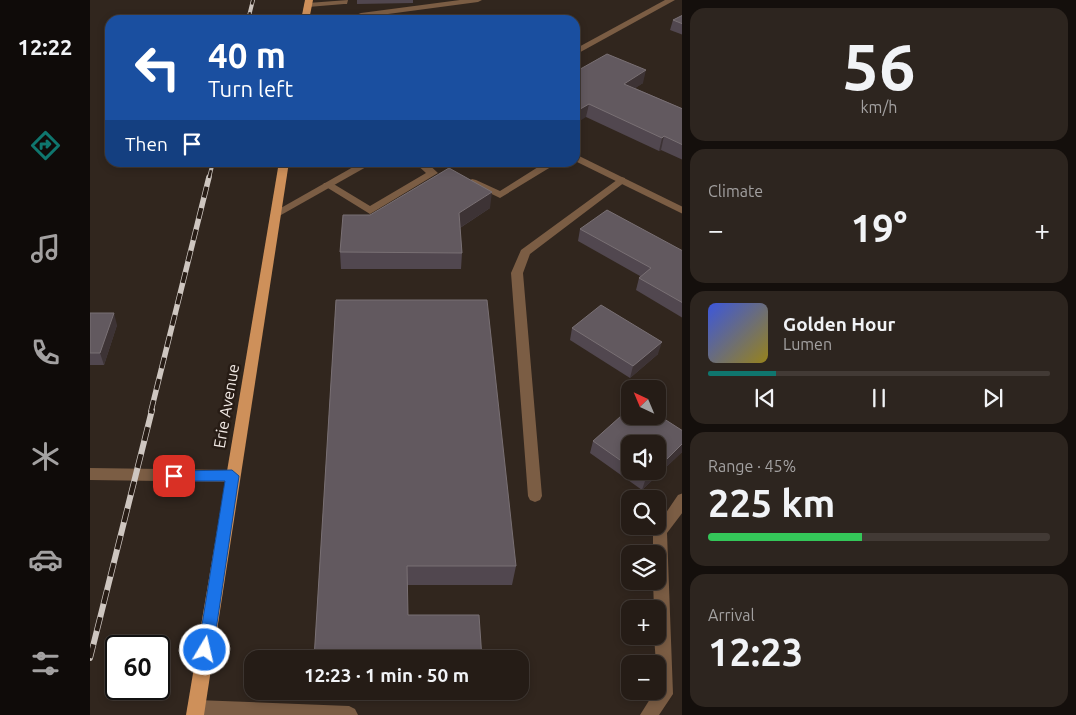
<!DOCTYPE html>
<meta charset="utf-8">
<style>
body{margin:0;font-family:Ubuntu,sans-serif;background:#2d251f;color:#f1f3f6;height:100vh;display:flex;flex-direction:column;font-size:19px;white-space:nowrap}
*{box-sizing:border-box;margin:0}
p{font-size:16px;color:#a3a1a1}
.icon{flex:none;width:28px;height:28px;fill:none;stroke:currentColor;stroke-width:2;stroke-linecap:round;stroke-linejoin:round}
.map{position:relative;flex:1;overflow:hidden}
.details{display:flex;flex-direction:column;gap:8px;padding:8px;background:#140f0c;width:394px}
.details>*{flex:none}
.banner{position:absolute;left:15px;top:15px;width:475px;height:152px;border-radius:15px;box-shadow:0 2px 8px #0003,0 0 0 1px #423a35;background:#1a4fa0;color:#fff;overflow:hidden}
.needle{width:32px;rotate:316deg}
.fabs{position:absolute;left:531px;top:380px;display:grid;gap:10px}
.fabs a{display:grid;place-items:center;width:45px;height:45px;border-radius:10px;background:#251c16;box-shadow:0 2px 8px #0003,0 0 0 1px #423a35;font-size:25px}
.speed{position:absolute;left:15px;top:635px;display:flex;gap:10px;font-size:25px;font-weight:700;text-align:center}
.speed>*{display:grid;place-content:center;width:65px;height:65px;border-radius:50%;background:#251c16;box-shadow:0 2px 8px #0003,0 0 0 1px #423a35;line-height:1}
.speed .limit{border:2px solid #111;border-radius:8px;background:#fff;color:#111}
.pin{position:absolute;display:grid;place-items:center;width:42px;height:42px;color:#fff;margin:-21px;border-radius:10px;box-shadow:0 2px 8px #0006}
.me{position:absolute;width:55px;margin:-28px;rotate:9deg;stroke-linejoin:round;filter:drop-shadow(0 0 4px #0008)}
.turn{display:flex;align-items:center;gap:18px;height:105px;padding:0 20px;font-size:22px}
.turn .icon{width:65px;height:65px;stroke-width:2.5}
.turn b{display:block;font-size:35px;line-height:42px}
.then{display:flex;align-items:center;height:48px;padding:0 20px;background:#0003;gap:10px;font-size:19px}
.big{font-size:38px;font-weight:700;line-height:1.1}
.details .tile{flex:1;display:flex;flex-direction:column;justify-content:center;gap:8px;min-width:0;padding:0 18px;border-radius:15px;background:#2d251f}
.details .dial{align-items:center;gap:0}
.dial b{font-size:65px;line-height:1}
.song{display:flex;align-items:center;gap:15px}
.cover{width:60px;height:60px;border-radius:8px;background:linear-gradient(135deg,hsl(230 70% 55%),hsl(50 70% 35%))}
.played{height:5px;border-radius:2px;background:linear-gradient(90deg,#0f766e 20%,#423a35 20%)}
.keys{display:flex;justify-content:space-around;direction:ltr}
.heat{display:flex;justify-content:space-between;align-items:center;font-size:28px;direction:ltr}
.charge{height:8px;border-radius:4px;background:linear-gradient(90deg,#34c759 45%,#423a35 0)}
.trip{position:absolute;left:154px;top:650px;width:285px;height:50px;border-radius:15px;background:#251c16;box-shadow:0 2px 8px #0003,0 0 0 1px #423a35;font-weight:700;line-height:50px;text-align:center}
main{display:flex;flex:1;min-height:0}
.tabs{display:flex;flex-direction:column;width:90px;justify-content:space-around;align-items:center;background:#0f0b09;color:#a3a1a1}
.tabs .icon{width:35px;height:35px}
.tabs .selected{color:#0f766e}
.tabs b{font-size:22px;color:#f1f3f6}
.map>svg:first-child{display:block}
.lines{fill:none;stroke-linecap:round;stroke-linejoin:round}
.lane{fill:#7b5d44;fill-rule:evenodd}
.street{fill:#7b5d44;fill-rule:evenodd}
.primary{fill:#ce905a;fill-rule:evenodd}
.rail-far2-casing{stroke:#cec6c0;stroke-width:4}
.rail-far1-casing{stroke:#cec6c0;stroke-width:5.5}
.rail-casing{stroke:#cec6c0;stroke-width:6}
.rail-far2{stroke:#271c15;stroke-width:2.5;stroke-dasharray:8;stroke-linecap:butt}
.rail-far1{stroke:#271c15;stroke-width:4;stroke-dasharray:11;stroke-linecap:butt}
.rail{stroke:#271c15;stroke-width:4.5;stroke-dasharray:14;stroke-linecap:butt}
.wall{fill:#51474f;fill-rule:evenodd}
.shaded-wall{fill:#3d3335}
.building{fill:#62595f;stroke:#797074}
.route{fill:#1a73e8;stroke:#114b97}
.labels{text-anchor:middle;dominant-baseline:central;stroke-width:5;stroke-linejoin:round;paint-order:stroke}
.street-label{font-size:16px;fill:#f2eae5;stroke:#271c15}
</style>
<main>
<nav class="tabs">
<b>12:22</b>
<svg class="icon selected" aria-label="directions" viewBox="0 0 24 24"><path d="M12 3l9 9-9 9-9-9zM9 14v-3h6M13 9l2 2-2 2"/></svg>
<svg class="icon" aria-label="music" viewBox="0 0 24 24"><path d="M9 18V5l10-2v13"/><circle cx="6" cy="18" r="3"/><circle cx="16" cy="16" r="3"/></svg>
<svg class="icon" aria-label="phone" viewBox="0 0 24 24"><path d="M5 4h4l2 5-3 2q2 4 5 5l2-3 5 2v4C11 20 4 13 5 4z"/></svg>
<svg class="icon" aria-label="climate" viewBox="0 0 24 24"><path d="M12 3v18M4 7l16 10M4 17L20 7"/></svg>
<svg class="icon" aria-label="car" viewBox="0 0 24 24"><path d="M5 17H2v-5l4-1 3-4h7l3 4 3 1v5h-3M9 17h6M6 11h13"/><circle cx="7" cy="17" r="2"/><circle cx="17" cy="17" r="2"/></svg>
<svg class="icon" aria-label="filters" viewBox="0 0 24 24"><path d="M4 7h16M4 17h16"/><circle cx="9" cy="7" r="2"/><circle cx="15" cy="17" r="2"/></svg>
</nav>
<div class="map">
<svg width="593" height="715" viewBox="0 0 593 715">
<rect width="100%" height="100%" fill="#31261e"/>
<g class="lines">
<!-- lane -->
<g class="lane">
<polygon points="258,0 257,4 254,4 218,7 214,5 218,3"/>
<polygon points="370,0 392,0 388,2 253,20 271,13"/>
<polygon points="324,162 336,162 348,173 280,214 233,185 234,183 242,183 280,206 336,173"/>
<polygon points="456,162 469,162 410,198 377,182 382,179 386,180 410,191"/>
<polygon points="531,177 535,178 535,182 440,254 433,273 452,496 450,500 445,502 440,500 438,496 421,273 431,250"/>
<polygon points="0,468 142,470 147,472 149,476 147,480 142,482 0,480"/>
<polygon points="593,493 593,512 577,533 583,694 569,715 550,715 565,691 568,691 564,636 568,636 568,609 564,609 563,581 568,581 568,554 563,554 563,532 588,495"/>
<polygon points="106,700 259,706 265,709 268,715 100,715 97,709 100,703"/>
</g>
<!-- street -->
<g class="street">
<polygon points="575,0 585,0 485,55 485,49"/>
<polygon points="485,154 593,207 593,214 485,161"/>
<polygon points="272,162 285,162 191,215 187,216 182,213"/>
</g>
<!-- primary -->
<g class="primary">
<polygon points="215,0 223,0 219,20 211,20"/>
<polygon points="189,162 199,162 114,715 96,715"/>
</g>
<defs>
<g id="rail-far2">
<polyline points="158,20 163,0"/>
<polyline points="119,178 123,162"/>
</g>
<polyline id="rail-far1" points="61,411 119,177"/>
<polyline id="rail" points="0,658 62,410"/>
</defs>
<!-- rail-far2 casing -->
<use href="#rail-far2" class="rail-far2-casing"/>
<!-- rail-far1 casing -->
<use href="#rail-far1" class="rail-far1-casing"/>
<!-- rail casing -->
<use href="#rail" class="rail-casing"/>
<!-- rail-far2 -->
<use href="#rail-far2" class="rail-far2"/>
<!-- rail-far1 -->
<use href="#rail-far1" class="rail-far1"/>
<!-- rail -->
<use href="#rail" class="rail"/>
</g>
<!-- wall -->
<g class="wall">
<polygon points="267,0 323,0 323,3 267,4"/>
<polygon points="593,15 593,35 580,30 583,20"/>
<polygon points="485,72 553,83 545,88 593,109 593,160 571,150 569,151 496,117"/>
<polygon points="400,208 370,228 372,253 371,269 251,269 250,252 280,215"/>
<polygon points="490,229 593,251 593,318 546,290 549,278 550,276 488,241"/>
<polygon points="246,300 426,566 422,585 317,585 318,615 224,659"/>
<polygon points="0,313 27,325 14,365 0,365"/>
<polygon points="482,328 568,354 540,378 480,340"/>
<path d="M593 431V451L552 490 500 453 503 441ZM540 444 568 471H540Z"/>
<rect x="225" y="691" width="165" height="3"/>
</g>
<!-- shaded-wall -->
<g class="shaded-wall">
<polygon points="556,70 553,83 532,97 534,84"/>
<polygon points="499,104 496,117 485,124 485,112"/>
<polygon points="574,136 571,150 569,151 572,138"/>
<polygon points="402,192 400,208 368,229 369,213"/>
<polygon points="24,313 27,325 14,365 10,353"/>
<polygon points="572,342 568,354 540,378 543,366"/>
<polygon points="593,443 593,451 552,490 556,478 564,471 568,471 568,468"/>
</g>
<!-- building -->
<g class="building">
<polygon points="593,15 593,24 583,20"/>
<polygon points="517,54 556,70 534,84 593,109 593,145 574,136 572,138 499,104 485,112 485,72"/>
<polygon points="359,168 402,192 369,213 372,253 250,252 253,215 280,215"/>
<polygon points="517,210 593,251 593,303 549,278 561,268 490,229"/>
<polygon points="246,300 397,300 426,566 317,566 318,615 389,615 392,659 224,659"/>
<polygon points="511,305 572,342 543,366 482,328"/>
<polygon points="0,313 24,313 10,353 0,353"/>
<polygon points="540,408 540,416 568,416 568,415 593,431 593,443 568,468 568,444 540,444 540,467 503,441"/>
<polygon points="546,471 564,471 556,478"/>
</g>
<!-- route -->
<polygon class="route" points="142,470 149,476 123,650 121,655 115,657 110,655 108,650 135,481 84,481 77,476 84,471"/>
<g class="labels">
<!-- street labels -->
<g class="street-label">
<text transform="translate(136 406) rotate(-80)">Erie Avenue</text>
</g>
</g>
</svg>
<div class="fabs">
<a><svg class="needle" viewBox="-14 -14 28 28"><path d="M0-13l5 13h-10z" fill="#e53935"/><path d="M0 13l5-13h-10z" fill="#a3a1a1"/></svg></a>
<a><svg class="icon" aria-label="sound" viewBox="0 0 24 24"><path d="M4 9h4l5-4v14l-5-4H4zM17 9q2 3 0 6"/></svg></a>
<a><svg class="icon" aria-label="search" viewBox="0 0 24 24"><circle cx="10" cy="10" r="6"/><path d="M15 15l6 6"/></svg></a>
<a><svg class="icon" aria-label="layers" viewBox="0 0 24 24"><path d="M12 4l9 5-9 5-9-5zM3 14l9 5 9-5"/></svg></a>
<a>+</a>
<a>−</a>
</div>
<div class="speed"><div class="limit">60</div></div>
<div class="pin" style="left:84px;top:476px;background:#d93025"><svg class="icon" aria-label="arrive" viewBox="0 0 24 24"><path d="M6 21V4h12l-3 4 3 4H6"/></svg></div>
<svg class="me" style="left:115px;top:650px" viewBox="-20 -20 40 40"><circle r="17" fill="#1a73e8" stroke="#fff" stroke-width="3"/><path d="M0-11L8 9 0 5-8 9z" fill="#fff"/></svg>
<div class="trip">12:23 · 1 min · 50 m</div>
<div class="banner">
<div class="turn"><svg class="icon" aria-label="left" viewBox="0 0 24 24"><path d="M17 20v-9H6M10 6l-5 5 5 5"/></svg><div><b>40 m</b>Turn left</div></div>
<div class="then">Then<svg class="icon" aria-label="arrive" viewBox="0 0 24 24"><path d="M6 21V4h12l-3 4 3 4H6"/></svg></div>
</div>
</div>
<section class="details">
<div class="tile dial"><b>56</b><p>km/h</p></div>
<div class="tile"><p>Climate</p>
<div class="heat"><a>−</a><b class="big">19°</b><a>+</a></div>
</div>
<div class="tile">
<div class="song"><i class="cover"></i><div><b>Golden Hour</b><p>Lumen</p></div></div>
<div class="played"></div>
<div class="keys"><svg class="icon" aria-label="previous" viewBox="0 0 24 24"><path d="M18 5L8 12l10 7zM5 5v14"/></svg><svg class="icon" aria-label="pause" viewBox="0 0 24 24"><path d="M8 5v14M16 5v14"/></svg><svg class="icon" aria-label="next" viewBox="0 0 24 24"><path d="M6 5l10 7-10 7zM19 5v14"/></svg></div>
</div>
<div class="tile"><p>Range · 45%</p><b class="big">225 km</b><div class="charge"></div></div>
<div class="tile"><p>Arrival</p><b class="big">12:23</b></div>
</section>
</main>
